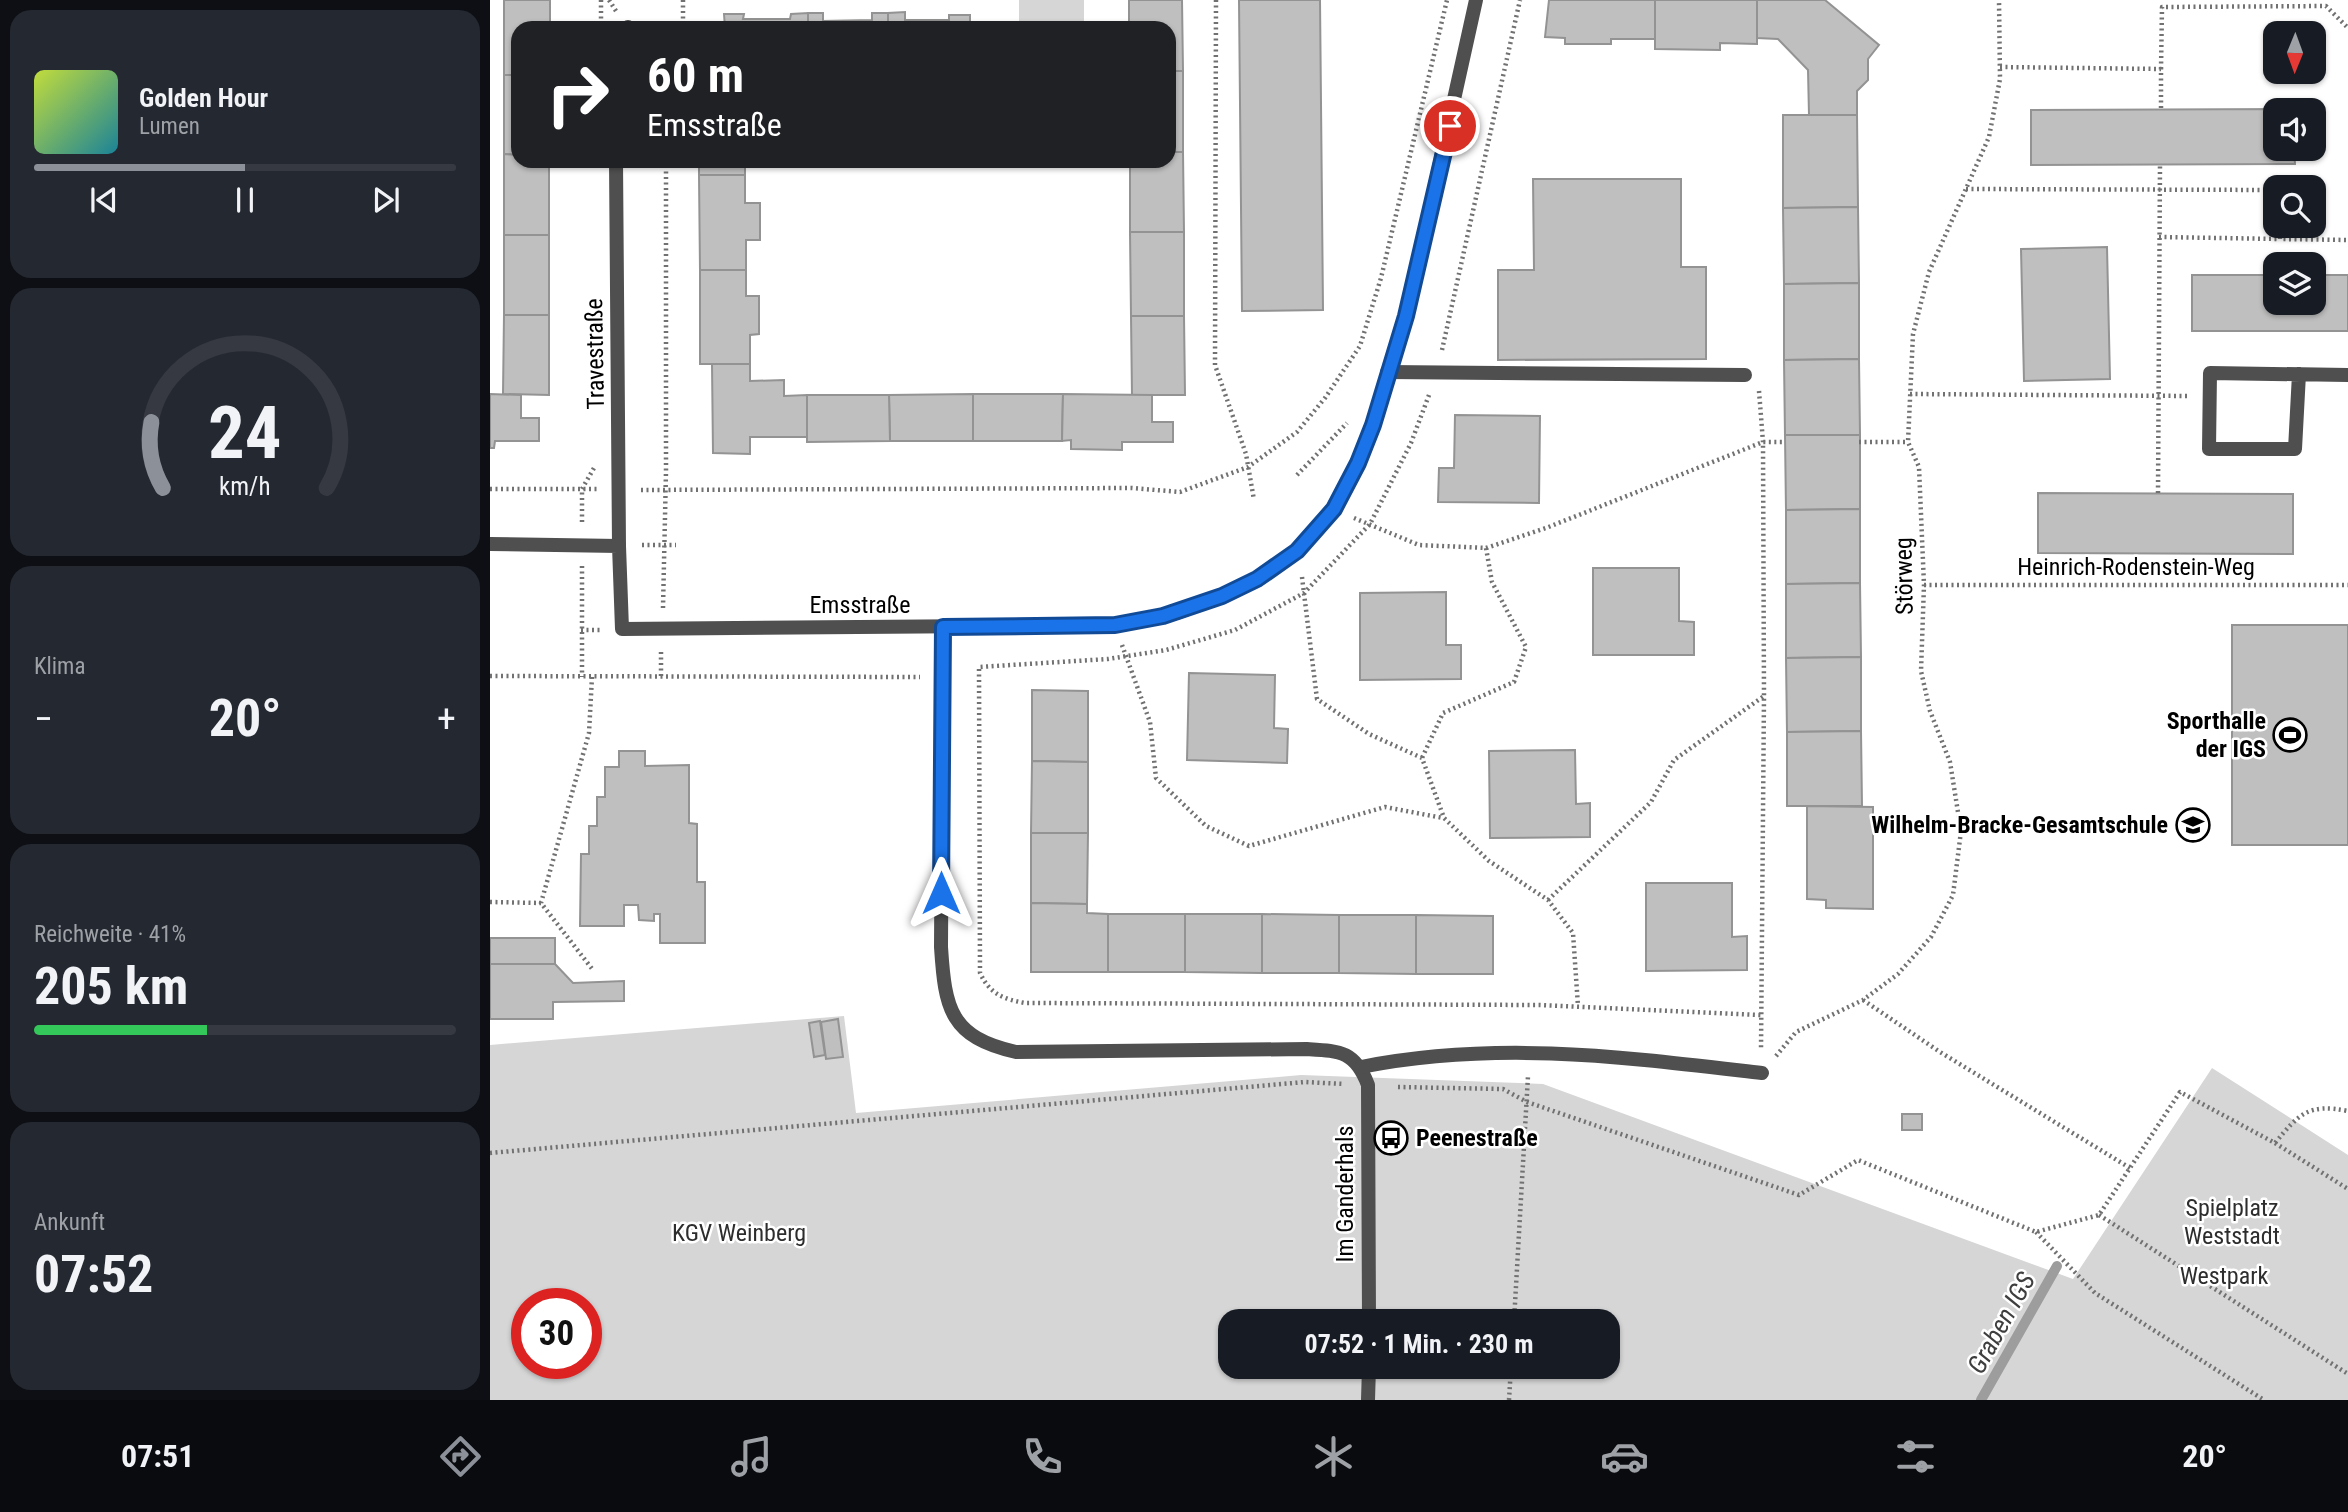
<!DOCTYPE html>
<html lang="de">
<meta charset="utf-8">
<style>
body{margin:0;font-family:"Roboto Condensed",sans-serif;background:#242831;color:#f1f3f6;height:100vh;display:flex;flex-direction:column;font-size:26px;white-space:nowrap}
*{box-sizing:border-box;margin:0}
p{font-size:23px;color:#9ea1a6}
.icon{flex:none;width:38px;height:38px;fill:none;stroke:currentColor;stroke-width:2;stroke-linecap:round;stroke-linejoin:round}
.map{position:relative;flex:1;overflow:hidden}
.details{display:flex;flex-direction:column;gap:10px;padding:10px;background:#0d0f14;width:490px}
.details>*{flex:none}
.banner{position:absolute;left:21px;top:21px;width:665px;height:147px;border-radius:21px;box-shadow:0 2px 5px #0004;background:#202124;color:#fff;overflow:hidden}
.needle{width:46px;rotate:181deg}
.controls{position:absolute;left:1773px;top:21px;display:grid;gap:14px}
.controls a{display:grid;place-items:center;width:63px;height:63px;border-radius:14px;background:#171b24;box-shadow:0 2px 5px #0004;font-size:35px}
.speed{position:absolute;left:21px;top:1288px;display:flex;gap:14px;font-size:35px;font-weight:700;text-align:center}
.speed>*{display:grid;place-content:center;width:91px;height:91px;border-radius:50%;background:#171b24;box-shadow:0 2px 5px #0004;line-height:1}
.speed .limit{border:10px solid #d22;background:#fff;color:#111}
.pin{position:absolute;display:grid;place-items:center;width:60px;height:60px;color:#fff;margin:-30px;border:4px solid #fff;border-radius:50%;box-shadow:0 2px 7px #0007}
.me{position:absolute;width:77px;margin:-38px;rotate:0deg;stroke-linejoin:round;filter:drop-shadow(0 0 5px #0008)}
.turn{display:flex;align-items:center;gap:24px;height:147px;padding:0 21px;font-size:32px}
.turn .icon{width:91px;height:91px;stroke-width:2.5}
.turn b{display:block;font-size:49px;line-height:60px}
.big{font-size:52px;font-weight:700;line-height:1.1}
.details .card{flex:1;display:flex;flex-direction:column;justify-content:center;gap:10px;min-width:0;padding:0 24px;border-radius:21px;background:#242831}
.details .dial{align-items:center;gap:0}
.dial svg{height:182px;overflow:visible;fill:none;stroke:#363941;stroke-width:7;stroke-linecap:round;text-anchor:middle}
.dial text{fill:#f1f3f6;stroke:none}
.song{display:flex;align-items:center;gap:21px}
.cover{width:84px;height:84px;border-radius:10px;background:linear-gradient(135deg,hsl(70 70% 55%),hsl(190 70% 35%))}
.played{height:7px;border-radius:4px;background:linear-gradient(90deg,#8c9099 50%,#363941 50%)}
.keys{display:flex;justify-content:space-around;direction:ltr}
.heat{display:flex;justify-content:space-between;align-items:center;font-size:38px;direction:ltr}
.charge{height:10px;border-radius:5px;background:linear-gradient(90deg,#34c759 41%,#363941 0)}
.trip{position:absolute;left:728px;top:1309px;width:402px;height:70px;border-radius:21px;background:#171b24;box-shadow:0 2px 5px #0004;font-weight:700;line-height:70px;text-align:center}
.tabs{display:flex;height:112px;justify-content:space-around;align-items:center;background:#090b0e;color:#9ea1a6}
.tabs .icon{width:49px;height:49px}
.tabs .selected{color:#8c9099}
.tabs b{font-size:32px;color:#f1f3f6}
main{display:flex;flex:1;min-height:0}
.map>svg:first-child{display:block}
.green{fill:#d6d6d6;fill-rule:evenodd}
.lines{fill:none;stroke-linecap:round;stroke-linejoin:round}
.stream{stroke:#9d9d9d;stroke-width:10}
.building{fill:#bfbfbf;stroke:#939393;stroke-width:2}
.path{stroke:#717171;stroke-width:4.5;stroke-dasharray:2 3.5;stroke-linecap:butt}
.lane{stroke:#4f4f4f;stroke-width:14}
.street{stroke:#4f4f4f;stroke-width:14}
.route-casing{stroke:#114b97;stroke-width:18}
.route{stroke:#1a73e8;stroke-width:12}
.labels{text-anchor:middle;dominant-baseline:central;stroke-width:5;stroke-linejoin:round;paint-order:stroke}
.street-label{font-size:24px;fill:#000;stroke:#fff}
.poi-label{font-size:24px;font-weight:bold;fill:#000;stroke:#fff;text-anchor:end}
.park-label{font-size:24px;fill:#2d2d2d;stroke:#fff}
.water-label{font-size:26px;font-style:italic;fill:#3e3e3e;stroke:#fff}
</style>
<main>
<section class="details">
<div class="card">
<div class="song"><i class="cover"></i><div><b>Golden Hour</b><p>Lumen</p></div></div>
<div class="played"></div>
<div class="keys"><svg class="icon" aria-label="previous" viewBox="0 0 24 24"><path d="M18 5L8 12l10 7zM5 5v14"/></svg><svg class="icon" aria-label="pause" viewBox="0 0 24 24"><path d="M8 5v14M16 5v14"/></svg><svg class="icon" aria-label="next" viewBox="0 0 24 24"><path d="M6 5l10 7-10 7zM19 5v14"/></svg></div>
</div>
<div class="card dial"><svg viewBox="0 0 100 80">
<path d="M14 69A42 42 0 1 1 86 69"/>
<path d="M14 69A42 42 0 0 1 9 40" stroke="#8c9099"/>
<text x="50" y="56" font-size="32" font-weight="700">24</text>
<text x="50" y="72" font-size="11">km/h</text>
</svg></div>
<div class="card"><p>Klima</p>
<div class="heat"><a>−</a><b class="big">20°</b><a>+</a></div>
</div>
<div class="card"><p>Reichweite · 41%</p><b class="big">205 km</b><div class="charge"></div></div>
<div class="card"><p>Ankunft</p><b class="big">07:52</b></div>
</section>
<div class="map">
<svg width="1858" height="1400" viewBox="0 0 1858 1400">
<rect width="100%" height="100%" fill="#fff"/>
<!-- green -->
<g class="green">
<rect x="529" y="0" width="65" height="28"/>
<path d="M354 1016 366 1113 811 1075 1053 1084 1583 1279 1722 1068 1858 1155V1400H0V1045ZM37 1304H96V1363H37ZM740 1321H1118V1367H740Z"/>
</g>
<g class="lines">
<!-- stream -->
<polyline class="stream" points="1491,1400 1567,1266"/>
</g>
<!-- building -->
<g class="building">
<polygon points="14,0 60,0 60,28 28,28 28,75 14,75"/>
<polygon points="639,0 692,0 693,71 679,71 679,28 639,28"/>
<polygon points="749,0 830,0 833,310 752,311"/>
<polygon points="1059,0 1165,0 1165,39 1121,39 1121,44 1075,44 1075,38 1055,37"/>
<polygon points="1165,0 1267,0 1267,44 1230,43 1230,50 1165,49"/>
<polygon points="1267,0 1335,0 1389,45 1378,59 1378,80 1367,91 1367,115 1319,115 1318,70 1288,39 1267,38"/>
<polygon points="415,12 415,20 459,20 459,15 480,15 480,28 398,28 398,13"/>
<polygon points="318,13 333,13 333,21 382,20 382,13 398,13 398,28 318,28"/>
<polygon points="318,13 318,28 235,28 234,14 254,14 253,19 300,19 301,14"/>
<rect x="679" y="71" width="14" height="81"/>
<polygon points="14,75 28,75 28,155 14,154"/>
<polygon points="1804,109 1785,110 1785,149 1804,149 1805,164 1541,165 1541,110"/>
<polygon points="1293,115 1367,115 1368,207 1293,208"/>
<polygon points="679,152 693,152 694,232 640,232 640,161 679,161"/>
<polygon points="14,154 28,155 28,161 59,161 59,235 14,235"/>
<rect x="209" y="161" width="46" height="14"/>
<polygon points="209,175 255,175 255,203 270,203 270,240 256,240 256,270 210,270"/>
<polygon points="1043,179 1191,179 1191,267 1216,267 1216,359 1008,360 1008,270 1044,270"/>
<polygon points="1368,207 1369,283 1294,284 1293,208"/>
<polygon points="640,232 694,232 694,316 641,316"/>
<rect x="14" y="235" width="45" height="80"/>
<polygon points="1617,247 1620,379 1534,381 1531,249"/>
<polygon points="210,270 256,270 256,296 269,296 269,334 260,335 260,364 210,364"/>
<polygon points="1702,275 1785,275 1785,303 1824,303 1824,275 1858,275 1858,331 1702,331"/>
<polygon points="1369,283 1369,359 1294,360 1294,284"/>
<polygon points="14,315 59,315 59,395 13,394"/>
<polygon points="641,316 694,316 695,395 642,395"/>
<polygon points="1369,359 1370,435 1295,435 1294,360"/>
<polygon points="222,364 260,364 260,381 294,380 294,396 317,395 317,437 260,437 260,454 223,453"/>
<polygon points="0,394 31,395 31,418 49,418 49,441 5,441 4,448 0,448"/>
<polygon points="483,394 573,394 572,441 483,441"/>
<polygon points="483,394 483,441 400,441 399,395"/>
<polygon points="573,394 662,395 662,422 683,422 683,442 632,442 632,450 581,449 581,440 572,441"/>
<polygon points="317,395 399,395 400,441 317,442"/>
<polygon points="965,415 1050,416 1049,503 948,502 949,468 964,468"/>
<polygon points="1295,435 1370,435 1370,509 1296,510"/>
<polygon points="1548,493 1803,494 1803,554 1548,553"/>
<polygon points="1370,509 1370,583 1296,584 1296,510"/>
<polygon points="1103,568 1189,568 1189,621 1204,622 1204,655 1103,655"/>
<polygon points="1370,583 1371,657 1296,658 1296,584"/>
<polygon points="956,592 956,645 971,645 971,679 870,680 870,593"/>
<rect x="1742" y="625" width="116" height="220"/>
<polygon points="1371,657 1371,731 1297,732 1296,658"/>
<polygon points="699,673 785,675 784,728 798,729 797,763 697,760"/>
<polygon points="542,690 598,691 598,762 542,761"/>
<polygon points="1371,731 1372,806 1297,806 1297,732"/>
<polygon points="1085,750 1086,804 1100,803 1100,837 1000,838 999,751"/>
<polygon points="129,751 155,751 155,766 199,765 199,823 207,824 207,882 215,882 215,943 170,943 170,914 164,914 164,921 149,920 148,905 134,905 134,926 90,926 91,854 99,854 99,826 107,826 107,797 115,797 115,767 129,767"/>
<polygon points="542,761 598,762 598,833 541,833"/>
<polygon points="1317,806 1383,807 1383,909 1336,908 1336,900 1317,899"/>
<polygon points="541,833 598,833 597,904 541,903"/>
<polygon points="1156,883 1242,883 1242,937 1257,936 1257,970 1156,971"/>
<polygon points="541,903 597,904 597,913 618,914 618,972 541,972"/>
<rect x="618" y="914" width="77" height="58"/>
<polygon points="695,914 772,914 772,973 695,972"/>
<polygon points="772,914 849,915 849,973 772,973"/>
<polygon points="849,915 926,915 926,974 849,973"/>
<polygon points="926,915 1003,916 1003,974 926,974"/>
<polygon points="0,938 65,938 65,964 83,983 134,981 134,1001 63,1002 63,1019 0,1019"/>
<rect x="0" y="938" width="65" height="26"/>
<polygon points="348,1019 353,1057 336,1059 331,1022"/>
<polygon points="330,1021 335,1055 324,1057 319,1023"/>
<rect x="1412" y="1114" width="20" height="16"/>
</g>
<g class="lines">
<!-- path -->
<g class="path">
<polyline points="111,0 111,28"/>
<polyline points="119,0 126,11"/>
<polyline points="193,0 193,28"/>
<polyline points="726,0 725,365 756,454 764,500"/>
<polyline points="1510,67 1671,69 1671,109"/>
<polyline points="1671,69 1672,7 1836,6 1858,28"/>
<polyline points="1476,189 1785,190"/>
<polyline points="1790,226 1790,239 1858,240"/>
<polyline points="1669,237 1790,239"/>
<polyline points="952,350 1030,0"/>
<polyline points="1269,391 1273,442 1274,696 1271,1050"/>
<polyline points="1420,394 1698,396"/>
<path d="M939 395 921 443 880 524 814 593 745 630 676 650 618 659 489 667 490 973C500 994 513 999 535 1003L1049 1005 1271 1015"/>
<polyline points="1369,442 1418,442"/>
<polyline points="807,475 857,423"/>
<polyline points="0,489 108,489"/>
<polyline points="151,490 642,488 690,492 758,467 807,432 835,398 870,346 891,278 957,0"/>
<polyline points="1668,493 1670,165"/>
<polyline points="864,518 929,545 996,548 1002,582 1036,647 1024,682 953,713 932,758"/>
<polyline points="92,522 92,489 104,468"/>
<polyline points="152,545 186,545"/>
<polyline points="996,548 1056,528 1273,442 1295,442"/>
<polyline points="92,566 92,677"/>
<polyline points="812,577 827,699 879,734 932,758 954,818 999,861 1058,900 1083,933 1088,1006"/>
<polyline points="1434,585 1858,585"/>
<polyline points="173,608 176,471 176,161"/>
<polyline points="91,630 111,630"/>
<polyline points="632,645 660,722 666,778 716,826 759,846 895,807 953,818"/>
<polyline points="171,652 171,678"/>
<polyline points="0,676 430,677"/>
<polyline points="102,677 99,733 51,903 103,970"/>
<polyline points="1058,900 1161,802 1184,760 1274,696"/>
<polyline points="0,902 51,903"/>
<polyline points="1373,1000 1450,1052 1640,1168"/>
<polyline points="1286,1056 1306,1032 1373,1000 1408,974 1441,937 1463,895 1471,831 1460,762 1440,711 1431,671 1434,585 1429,467 1418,442 1423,334 1439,272 1499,137 1510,79 1509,0"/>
<path d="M908 1087 1013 1089 1037 1102 1309 1195 1368 1160 1546 1232 1609 1215 1690 1092 1785 1143C1809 1114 1818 1103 1858 1111"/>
<polyline points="1785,1143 1858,1189"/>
<polyline points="0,1153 815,1082 854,1084"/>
<polyline points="1609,1215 1858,1374"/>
<polyline points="1546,1232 1605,1293 1774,1400"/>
<polyline points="1024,1321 1038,1076"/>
<polyline points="1019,1400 1021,1367"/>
</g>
<!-- lane -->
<polyline class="lane" points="897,372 1255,375"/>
<!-- street -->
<g class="street">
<polyline points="138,28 138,27"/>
<polyline points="126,161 129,546"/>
<polyline points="1809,374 1805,449 1719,449 1720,373 1858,375"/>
<polyline points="0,544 129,546 132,629 625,625 687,613 732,596 767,579 807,551 844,509 868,463 883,425 916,316 986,0"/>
<path d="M453 627 451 947C455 1009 460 1037 526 1052L817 1049C850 1051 865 1051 878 1085L879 1321"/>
<path d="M871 1067C1009 1040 1134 1057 1272 1073"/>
<polyline points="878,1400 879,1367"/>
</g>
</g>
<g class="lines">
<defs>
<polyline id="route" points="451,893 453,627 625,625 673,616 732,596 767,579 807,551 844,509 868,463 883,425 916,316 960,126"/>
</defs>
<!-- route casing -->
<use href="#route" class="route-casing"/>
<!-- route -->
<use href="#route" class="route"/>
</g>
<!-- icons -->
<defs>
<symbol id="stadium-ring" viewBox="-11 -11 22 22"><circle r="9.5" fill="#fff" stroke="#000" stroke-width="1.5"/><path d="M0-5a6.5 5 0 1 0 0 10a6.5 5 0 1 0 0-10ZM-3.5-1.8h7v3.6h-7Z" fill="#000"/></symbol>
<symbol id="school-ring" viewBox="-11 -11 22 22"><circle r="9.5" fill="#fff" stroke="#000" stroke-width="1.5"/><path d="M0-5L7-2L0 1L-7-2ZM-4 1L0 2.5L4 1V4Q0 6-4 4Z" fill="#000"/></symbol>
<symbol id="bus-ring" viewBox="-11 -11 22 22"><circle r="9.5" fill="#fff" stroke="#000" stroke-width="1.5"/><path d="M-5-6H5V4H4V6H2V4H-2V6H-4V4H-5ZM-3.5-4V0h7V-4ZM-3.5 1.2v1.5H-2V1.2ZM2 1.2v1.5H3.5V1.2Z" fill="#000"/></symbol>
</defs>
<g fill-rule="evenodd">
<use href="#stadium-ring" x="1781" y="716" width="38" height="38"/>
<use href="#school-ring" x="1684" y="806" width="38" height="38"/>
<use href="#bus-ring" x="882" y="1119" width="38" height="38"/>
</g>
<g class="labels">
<!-- street labels -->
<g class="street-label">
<text transform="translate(105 354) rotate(-91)">Travestraße</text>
<text x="1646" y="567">Heinrich-Rodenstein-Weg</text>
<text transform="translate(1414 576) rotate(-91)">Störweg</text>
<text x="370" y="605">Emsstraße</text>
<text transform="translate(855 1194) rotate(-90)">Im Ganderhals</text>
</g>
<!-- poi labels -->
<g class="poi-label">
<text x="1776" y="721">Sporthalle<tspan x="1776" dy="28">der IGS</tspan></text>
<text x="1678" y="825">Wilhelm-Bracke-Gesamtschule</text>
<text x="926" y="1138" text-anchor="start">Peenestraße</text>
</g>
<!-- park labels -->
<g class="park-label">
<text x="1742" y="1208">Spielplatz<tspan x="1742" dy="28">Weststadt</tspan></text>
<text x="249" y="1233">KGV Weinberg</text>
<text x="1734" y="1276">Westpark</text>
</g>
<!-- water labels -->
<g class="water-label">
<text transform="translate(1511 1323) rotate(-61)">Graben IGS</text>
</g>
</g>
</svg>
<div class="controls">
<a><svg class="needle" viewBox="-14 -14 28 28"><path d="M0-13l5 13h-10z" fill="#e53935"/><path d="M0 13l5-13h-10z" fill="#9ea1a6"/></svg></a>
<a><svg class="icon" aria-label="sound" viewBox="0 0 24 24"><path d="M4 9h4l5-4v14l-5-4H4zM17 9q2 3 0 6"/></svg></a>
<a><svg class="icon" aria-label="search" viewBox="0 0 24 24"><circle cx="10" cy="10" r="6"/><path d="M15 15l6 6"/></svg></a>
<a><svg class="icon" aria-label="layers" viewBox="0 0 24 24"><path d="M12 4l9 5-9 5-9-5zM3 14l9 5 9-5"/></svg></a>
</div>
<div class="speed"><div class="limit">30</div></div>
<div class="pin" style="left:960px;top:126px;background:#d93025"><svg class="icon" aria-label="arrive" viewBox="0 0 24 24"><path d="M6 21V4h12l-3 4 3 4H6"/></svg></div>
<svg class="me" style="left:451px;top:893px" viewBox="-20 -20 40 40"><path d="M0-17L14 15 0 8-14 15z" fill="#1a73e8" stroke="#fff" stroke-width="4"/></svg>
<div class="trip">07:52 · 1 Min. · 230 m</div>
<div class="banner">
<div class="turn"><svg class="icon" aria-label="right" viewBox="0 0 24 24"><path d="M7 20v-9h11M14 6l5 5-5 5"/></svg><div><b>60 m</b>Emsstraße</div></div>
</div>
</div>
</main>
<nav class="tabs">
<b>07:51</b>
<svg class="icon selected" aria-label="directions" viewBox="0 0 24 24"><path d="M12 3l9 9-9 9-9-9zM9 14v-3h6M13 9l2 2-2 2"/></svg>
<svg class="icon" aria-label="music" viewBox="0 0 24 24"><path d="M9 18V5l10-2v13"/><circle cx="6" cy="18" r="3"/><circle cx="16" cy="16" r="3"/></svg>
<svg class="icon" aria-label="phone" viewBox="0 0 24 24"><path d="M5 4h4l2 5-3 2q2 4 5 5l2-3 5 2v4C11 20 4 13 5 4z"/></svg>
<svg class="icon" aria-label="climate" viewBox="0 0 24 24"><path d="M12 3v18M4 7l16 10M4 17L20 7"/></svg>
<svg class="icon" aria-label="car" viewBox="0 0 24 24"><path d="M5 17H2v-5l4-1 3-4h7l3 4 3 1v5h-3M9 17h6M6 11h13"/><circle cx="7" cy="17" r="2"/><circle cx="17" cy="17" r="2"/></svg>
<svg class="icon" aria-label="filters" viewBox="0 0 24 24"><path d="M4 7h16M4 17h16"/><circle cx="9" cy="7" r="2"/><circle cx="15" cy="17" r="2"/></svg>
<b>20°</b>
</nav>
